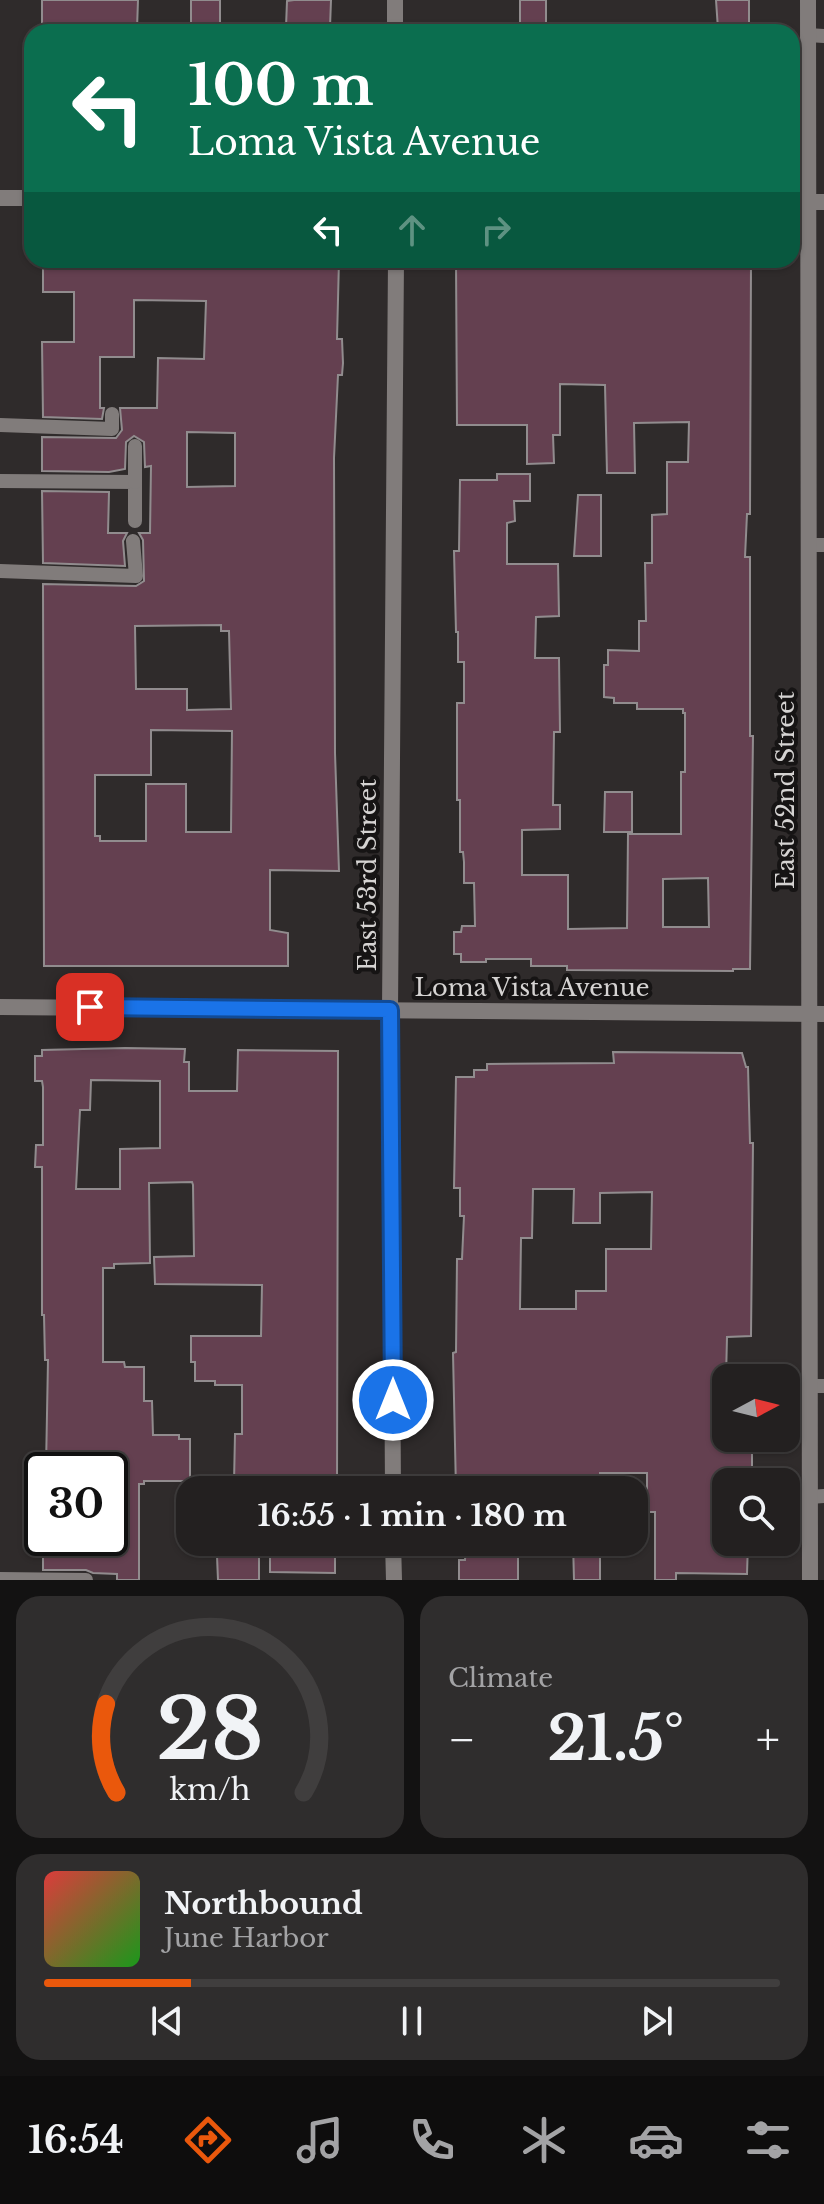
<!DOCTYPE html>
<meta charset="utf-8">
<style>
body{margin:0;font-family:"Libre Baskerville",serif;background:#2f2d2d;color:#f1f3f6;height:100vh;display:flex;flex-direction:column;font-size:30px;white-space:nowrap}
*{box-sizing:border-box;margin:0}
p{font-size:26px;color:#a3a3a5}
.icon{flex:none;width:44px;height:44px;fill:none;stroke:currentColor;stroke-width:2;stroke-linecap:round;stroke-linejoin:round}
.map{position:relative;height:1580px;overflow:hidden}
.panel{display:flex;flex-direction:column;gap:16px;padding:16px;background:#131212;flex:1}
.panel>*{flex:none}
.hud{position:absolute;left:24px;top:24px;width:776px;height:244px;border-radius:24px;box-shadow:0 2px 6px #0004,0 0 0 2px #403e3e;background:#0b6e4f;color:#fff;overflow:hidden}
.needle{width:52px;rotate:83deg}
.fabs{position:absolute;left:712px;top:1364px;display:grid;gap:16px}
.fabs a{display:grid;place-items:center;width:88px;height:88px;border-radius:16px;background:#232020;box-shadow:0 2px 6px #0004,0 0 0 2px #403e3e;font-size:40px}
.speed{position:absolute;left:24px;top:1452px;display:flex;gap:16px;font-size:40px;font-weight:700;text-align:center}
.speed>*{display:grid;place-content:center;width:104px;height:104px;border-radius:50%;background:#232020;box-shadow:0 2px 6px #0004,0 0 0 2px #403e3e;line-height:1}
.speed .limit{border:4px solid #111;border-radius:12px;background:#fff;color:#111}
.pin{position:absolute;display:grid;place-items:center;width:68px;height:68px;color:#fff;margin:-34px;border-radius:16px;box-shadow:0 4px 12px #0006}
.me{position:absolute;width:88px;margin:-44px;rotate:0deg;stroke-linejoin:round;filter:drop-shadow(0 0 6px #0008)}
.turn{display:flex;align-items:center;gap:28px;height:168px;padding:0 32px;font-size:36px}
.turn .icon{width:104px;height:104px;stroke-width:2.5}
.turn b{display:block;font-size:56px;line-height:68px}
.lanes{display:flex;align-items:center;height:76px;padding:0 32px;background:#0003;justify-content:center;gap:40px;direction:ltr}
.lanes .off{opacity:.35}
.big{font-size:60px;font-weight:700;line-height:1.1}
.panel .widget{flex:1;display:flex;flex-direction:column;justify-content:center;gap:12px;min-width:0;padding:0 28px;border-radius:24px;background:#2f2d2d}
.panel .dial{align-items:center;gap:0}
.dial svg{height:208px;overflow:visible;fill:none;stroke:#403e3e;stroke-width:7;stroke-linecap:round;text-anchor:middle}
.dial text{fill:#f1f3f6;stroke:none}
.song{display:flex;align-items:center;gap:24px}
.cover{width:96px;height:96px;border-radius:12px;background:linear-gradient(135deg,hsl(0 70% 55%),hsl(120 70% 35%))}
.played{height:8px;border-radius:4px;background:linear-gradient(90deg,#ea580c 20%,#403e3e 20%)}
.keys{display:flex;justify-content:space-around;direction:ltr}
.heat{display:flex;justify-content:space-between;align-items:center;font-size:44px;direction:ltr}
.panel .tiles{flex:1;display:grid;gap:16px;grid-template-columns:1fr 1fr}
.widget:last-child{grid-column:span 2}
.trip{position:absolute;left:176px;top:1476px;width:472px;height:80px;border-radius:24px;background:#232020;box-shadow:0 2px 6px #0004,0 0 0 2px #403e3e;font-weight:700;line-height:80px;text-align:center}
.dock{display:flex;height:128px;justify-content:space-around;align-items:center;background:#0e0d0d;color:#a3a3a5}
.dock .icon{width:56px;height:56px}
.dock .on{color:#ea580c}
.dock b{font-size:36px;color:#f1f3f6}
.map>svg:first-child{display:block}
.building{fill:#644050;stroke:#918c8e;stroke-width:2;fill-rule:evenodd}
.lines{fill:none;stroke-linecap:round;stroke-linejoin:round}
.service{stroke:#817c7b;stroke-width:14}
.minor{stroke:#817c7b;stroke-width:16}
.route-casing{stroke:#114b97;stroke-width:20}
.route{stroke:#1a73e8;stroke-width:14}
.labels{text-anchor:middle;dominant-baseline:central;stroke-width:8;stroke-linejoin:round;paint-order:stroke}
.street-label{font-size:24px;fill:#d5d3d2;stroke:#161414}
</style>
<div class="map">
<svg width="824" height="1580" viewBox="0 0 824 1580">
<rect width="100%" height="100%" fill="#2f2b2b"/>
<!-- building -->
<g class="building">
<polygon points="42,0 138,0 137,29 87,31 87,27 42,24"/>
<rect x="191" y="0" width="29" height="29"/>
<polygon points="294,0 331,0 330,27 286,27 287,1"/>
<rect x="520" y="0" width="26" height="30"/>
<polygon points="716,0 749,0 749,29 718,29"/>
<path d="M43 260H339L337 339H342L343 363 342 375H338L334 458 335 753 339 871 270 870V930L288 933V966H44L43 584 136 586 144 581 143 540 139 533H150L151 466 145 467 144 442 134 436 126 442 125 469 109 472 42 471V437L116 438 122 430 120 408H157L158 358 204 359 206 301 134 300V357H100V408H104L102 419 43 417 42 342H74V292H43ZM187 432 235 433V486L187 487ZM221 625V631H229L231 709 187 710V689H136L135 626ZM151 730 232 731 231 832H186V784H146V841H100V836H95V775H151Z"/>
<path d="M456 260H751L750 514H747L745 557H750V736H753L750 969H733V971L567 970V966H531V959H486V962H461V954H454V932H461L462 926H475L474 883H464V862L463 852H460V800H457V703H464V662H458V632H456L454 551H459L460 480H497V474H530V501H514L515 521 507 523V564H558L559 616 536 617 535 658H559L560 732H554L553 805H560V829L522 830V875H568V929L627 928 628 834H681V772H685V713H683V709H637V703H614V698L604 697V665H608V650L639 651V621H646L645 563H652V515L667 514V462H688L689 422 634 423 635 473H607L605 385 560 384V435H553L554 463 527 464V425H457ZM708 878 709 927H663V879Z"/>
<polygon points="42,491 109,492 108,533 127,533 123,541 125,566 43,563"/>
<polygon points="578,495 601,495 601,556 574,556"/>
<polygon points="605,792 632,792 632,832 604,832"/>
<path d="M125 1048 185 1049 184 1062H189V1091H237L238 1050 338 1051 337 1490H297V1483H234L235 1434H242V1385H215V1381H195V1362H191V1336H261L262 1285 155 1284 154 1257 194 1256 193 1185 192 1182 149 1183 150 1263 114 1264V1268H103V1362H124L125 1367H144V1401H152L153 1435H179V1439H190V1481H144V1484H139V1580H117V1574L93 1573 86 1570H43V1538H110V1466L46 1468 48 1360H45L44 1315H42V1167H35L36 1145H43V1087L42 1081H35V1056H42V1050ZM91 1080 160 1081V1148L120 1149V1189H76L80 1110H90Z"/>
<path d="M613 1052 742 1053 746 1067H748L750 1143H753L751 1336 727 1337 726 1378V1447L752 1448V1482H726V1542H748L747 1574 676 1573V1580H655V1512H647V1473H600V1481H565V1490H528V1482H478V1490H456L453 1353 456 1352 457 1259H462L464 1216H460V1188H454L456 1077H474V1070H487V1064L614 1063ZM533 1189H574L573 1223H600V1193L652 1192 651 1249H606V1291H576V1309H520L521 1238H532Z"/>
<polygon points="270,1542 335,1542 335,1573 270,1572"/>
<polygon points="573,1542 600,1542 600,1580 574,1580"/>
<polygon points="466,1544 518,1544 518,1580 459,1580 459,1560 465,1560"/>
<polygon points="217,1556 259,1556 259,1580 218,1580"/>
</g>
<g class="lines">
<!-- service -->
<g class="service">
<polyline points="808,35 824,36"/>
<polyline points="0,425 112,429 112,414"/>
<polyline points="0,481 135,482 135,521"/>
<polyline points="135,482 135,446"/>
<polyline points="809,545 824,545"/>
<polyline points="0,571 136,576 133,541"/>
<polyline points="810,1386 824,1386"/>
<polyline points="810,1497 824,1496"/>
<polyline points="0,1579 86,1580"/>
</g>
<!-- minor -->
<g class="minor">
<polyline points="395,0 395,32"/>
<polyline points="808,0 810,1580"/>
<polyline points="0,198 32,198"/>
<polyline points="792,202 824,202"/>
<polyline points="0,1007 824,1014"/>
<polyline points="393,1490 390,1010 396,260"/>
<polyline points="393,1542 394,1580"/>
</g>
</g>
<g class="lines">
<defs>
<polyline id="route" points="90,1007 390,1010 393,1400"/>
</defs>
<!-- route casing -->
<use href="#route" class="route-casing"/>
<!-- route -->
<use href="#route" class="route"/>
</g>
<g class="labels">
<!-- street labels -->
<g class="street-label">
<text transform="translate(785 790) rotate(-90)">East 52nd Street</text>
<text transform="translate(367 875) rotate(-90)">East 53rd Street</text>
<text x="532" y="987">Loma Vista Avenue</text>
</g>
</g>
</svg>
<div class="fabs">
<a><svg class="needle" viewBox="-14 -14 28 28"><path d="M0-13l5 13h-10z" fill="#e53935"/><path d="M0 13l5-13h-10z" fill="#a3a3a5"/></svg></a>
<a><svg class="icon" aria-label="search" viewBox="0 0 24 24"><circle cx="10" cy="10" r="6"/><path d="M15 15l6 6"/></svg></a>
</div>
<div class="speed"><div class="limit">30</div></div>
<div class="pin" style="left:90px;top:1007px;background:#d93025"><svg class="icon" aria-label="arrive" viewBox="0 0 24 24"><path d="M6 21V4h12l-3 4 3 4H6"/></svg></div>
<svg class="me" style="left:393px;top:1400px" viewBox="-20 -20 40 40"><circle r="17" fill="#1a73e8" stroke="#fff" stroke-width="3"/><path d="M0-11L8 9 0 5-8 9z" fill="#fff"/></svg>
<div class="trip">16:55 · 1 min · 180 m</div>
<div class="hud">
<div class="turn"><svg class="icon" aria-label="left" viewBox="0 0 24 24"><path d="M17 20v-9H6M10 6l-5 5 5 5"/></svg><div><b>100 m</b>Loma Vista Avenue</div></div>
<div class="lanes"><svg class="icon" aria-label="left" viewBox="0 0 24 24"><path d="M17 20v-9H6M10 6l-5 5 5 5"/></svg><svg class="icon off" aria-label="ahead" viewBox="0 0 24 24"><path d="M12 20V5M6 11l6-6 6 6"/></svg><svg class="icon off" aria-label="right" viewBox="0 0 24 24"><path d="M7 20v-9h11M14 6l5 5-5 5"/></svg></div>
</div>
</div>
<section class="panel">
<div class="tiles">
<div class="widget dial"><svg viewBox="0 0 100 80">
<path d="M14 69A42 42 0 1 1 86 69"/>
<path d="M14 69A42 42 0 0 1 10 35" stroke="#ea580c"/>
<text x="50" y="56" font-size="32" font-weight="700">28</text>
<text x="50" y="72" font-size="11">km/h</text>
</svg></div>
<div class="widget"><p>Climate</p>
<div class="heat"><a>−</a><b class="big">21.5°</b><a>+</a></div>
</div>
<div class="widget">
<div class="song"><i class="cover"></i><div><b>Northbound</b><p>June Harbor</p></div></div>
<div class="played"></div>
<div class="keys"><svg class="icon" aria-label="previous" viewBox="0 0 24 24"><path d="M18 5L8 12l10 7zM5 5v14"/></svg><svg class="icon" aria-label="pause" viewBox="0 0 24 24"><path d="M8 5v14M16 5v14"/></svg><svg class="icon" aria-label="next" viewBox="0 0 24 24"><path d="M6 5l10 7-10 7zM19 5v14"/></svg></div>
</div>
</div>
</section>
<nav class="dock">
<b>16:54</b>
<svg class="icon on" aria-label="directions" viewBox="0 0 24 24"><path d="M12 3l9 9-9 9-9-9zM9 14v-3h6M13 9l2 2-2 2"/></svg>
<svg class="icon" aria-label="music" viewBox="0 0 24 24"><path d="M9 18V5l10-2v13"/><circle cx="6" cy="18" r="3"/><circle cx="16" cy="16" r="3"/></svg>
<svg class="icon" aria-label="phone" viewBox="0 0 24 24"><path d="M5 4h4l2 5-3 2q2 4 5 5l2-3 5 2v4C11 20 4 13 5 4z"/></svg>
<svg class="icon" aria-label="climate" viewBox="0 0 24 24"><path d="M12 3v18M4 7l16 10M4 17L20 7"/></svg>
<svg class="icon" aria-label="car" viewBox="0 0 24 24"><path d="M5 17H2v-5l4-1 3-4h7l3 4 3 1v5h-3M9 17h6M6 11h13"/><circle cx="7" cy="17" r="2"/><circle cx="17" cy="17" r="2"/></svg>
<svg class="icon" aria-label="filters" viewBox="0 0 24 24"><path d="M4 7h16M4 17h16"/><circle cx="9" cy="7" r="2"/><circle cx="15" cy="17" r="2"/></svg>
</nav>
